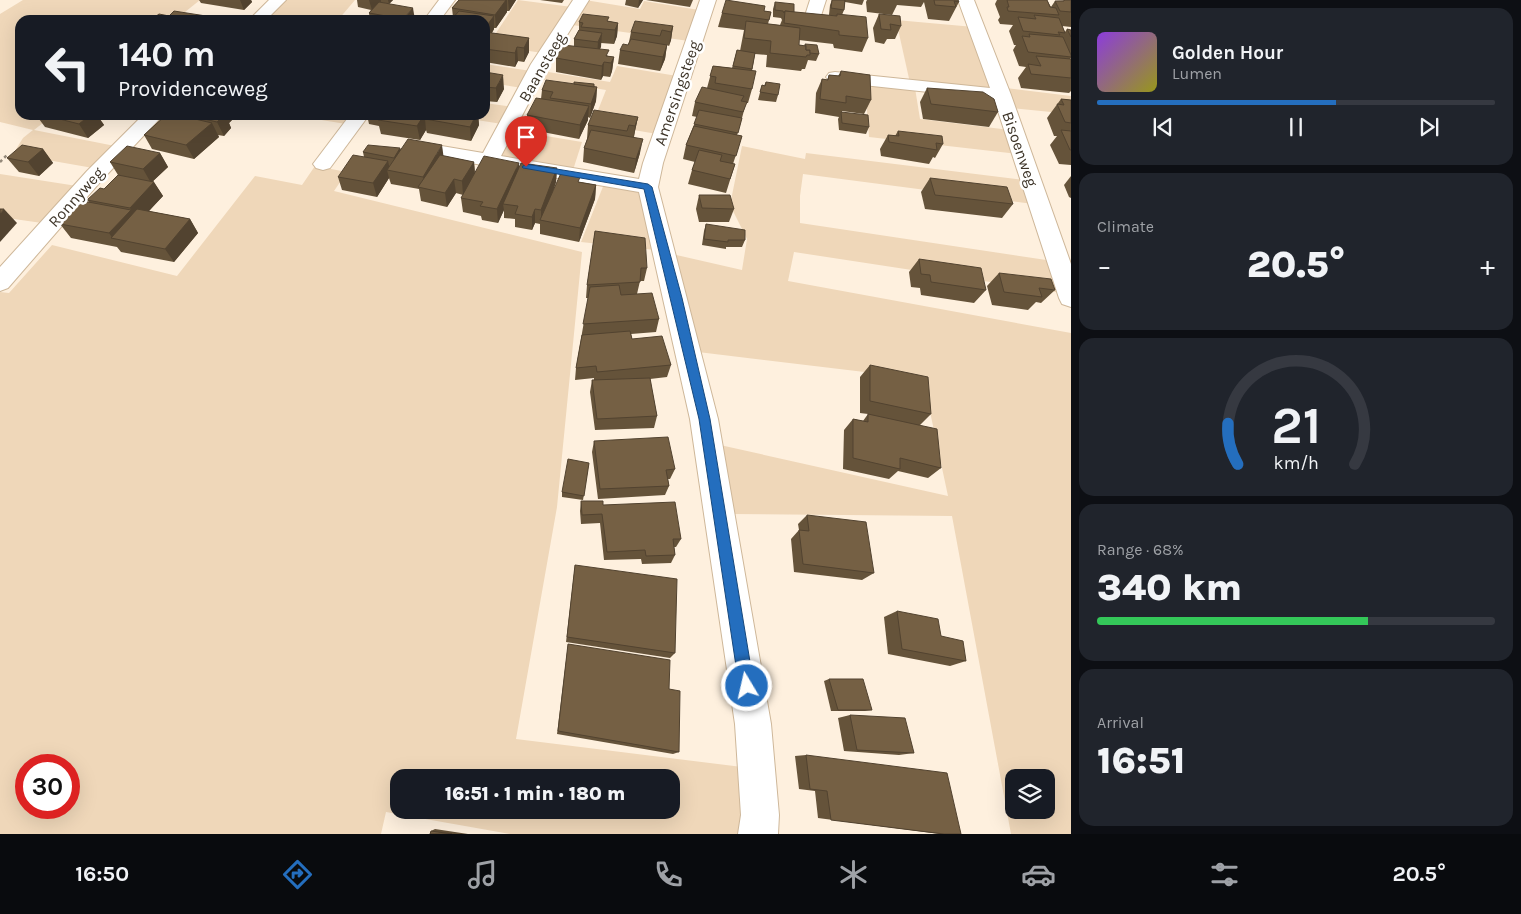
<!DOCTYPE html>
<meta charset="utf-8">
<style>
body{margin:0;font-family:Karla,sans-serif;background:#20242c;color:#f1f3f6;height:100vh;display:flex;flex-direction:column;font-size:19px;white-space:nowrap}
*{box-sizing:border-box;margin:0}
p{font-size:16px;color:#9ea1a6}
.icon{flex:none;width:28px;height:28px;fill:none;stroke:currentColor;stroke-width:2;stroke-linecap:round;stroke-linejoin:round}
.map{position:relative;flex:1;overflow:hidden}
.details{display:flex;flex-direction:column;gap:8px;padding:8px;background:#0d0f14;width:450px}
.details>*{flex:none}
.banner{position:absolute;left:15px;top:15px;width:475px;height:105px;border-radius:15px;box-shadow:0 5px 20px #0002;background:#171b24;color:#f1f3f6;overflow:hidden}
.fabs{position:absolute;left:1005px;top:769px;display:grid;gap:10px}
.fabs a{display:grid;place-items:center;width:50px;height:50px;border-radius:10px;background:#171b24;box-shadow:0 5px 20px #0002;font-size:25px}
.speed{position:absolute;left:15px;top:754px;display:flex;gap:10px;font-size:25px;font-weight:700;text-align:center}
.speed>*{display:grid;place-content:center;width:65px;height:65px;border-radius:50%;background:#171b24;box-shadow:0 5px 20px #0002;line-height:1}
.speed .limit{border:8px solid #d22;background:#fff;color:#111}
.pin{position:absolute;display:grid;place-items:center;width:42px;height:42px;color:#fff;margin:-51px -21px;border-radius:50% 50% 50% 0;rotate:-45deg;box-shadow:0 0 5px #0007}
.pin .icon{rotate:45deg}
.me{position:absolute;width:55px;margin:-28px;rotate:351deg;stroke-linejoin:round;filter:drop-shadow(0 0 4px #0008)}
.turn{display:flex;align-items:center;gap:18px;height:105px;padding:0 20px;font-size:22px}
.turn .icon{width:65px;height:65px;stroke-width:2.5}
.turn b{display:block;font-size:35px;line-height:42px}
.big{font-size:38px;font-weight:800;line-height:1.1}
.details .card{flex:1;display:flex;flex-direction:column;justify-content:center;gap:8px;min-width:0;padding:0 18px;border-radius:15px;background:#20242c}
.details .dial{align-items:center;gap:0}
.dial svg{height:130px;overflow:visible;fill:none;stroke:#363941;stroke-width:7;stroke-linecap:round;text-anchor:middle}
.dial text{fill:#f1f3f6;stroke:none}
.song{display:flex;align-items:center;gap:15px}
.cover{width:60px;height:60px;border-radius:8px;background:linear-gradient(135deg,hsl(270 70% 55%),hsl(60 70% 35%))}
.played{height:5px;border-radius:2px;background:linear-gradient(90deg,#246ebe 60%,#363941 60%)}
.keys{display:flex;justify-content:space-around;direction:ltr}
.heat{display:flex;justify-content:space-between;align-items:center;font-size:28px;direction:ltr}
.charge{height:8px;border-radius:4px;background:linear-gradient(90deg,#34c759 68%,#363941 0)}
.trip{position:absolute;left:390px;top:769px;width:290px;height:50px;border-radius:15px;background:#171b24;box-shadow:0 5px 20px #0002;font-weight:800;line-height:50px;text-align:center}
.dock{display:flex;height:80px;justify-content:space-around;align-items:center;background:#090b0e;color:#9ea1a6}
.dock .icon{width:35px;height:35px}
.dock .selected{color:#246ebe}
.dock b{font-size:22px;color:#f1f3f6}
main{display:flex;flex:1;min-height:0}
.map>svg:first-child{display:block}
.green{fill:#efd7b9;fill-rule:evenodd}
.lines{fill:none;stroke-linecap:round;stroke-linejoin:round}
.minor-casing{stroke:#ceb799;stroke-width:2}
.path{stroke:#94897a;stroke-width:2.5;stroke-dasharray:3 3;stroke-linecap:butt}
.minor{fill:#fff;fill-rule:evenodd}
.wall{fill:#65533a}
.shaded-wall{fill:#524330}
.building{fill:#756044;stroke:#524330}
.route{fill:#246ebe;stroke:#17487c}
.labels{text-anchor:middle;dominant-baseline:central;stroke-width:5;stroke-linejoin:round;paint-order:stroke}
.far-street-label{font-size:16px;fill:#3d3428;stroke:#fff}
</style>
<main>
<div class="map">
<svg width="1071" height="834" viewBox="0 0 1071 834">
<rect width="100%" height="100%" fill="#fef0de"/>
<!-- green -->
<g class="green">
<polygon points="23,0 200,0 175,20 20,20 20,115 53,115 34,130 115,146 93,168 13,154 23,138 33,130 0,122 0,14"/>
<polygon points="283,0 355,0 338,20 262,20"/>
<polygon points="518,0 572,7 543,53 488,45"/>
<polygon points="585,0 640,9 644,1 699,10 689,41 572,25"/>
<polygon points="896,20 974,27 991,91 910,83"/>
<polygon points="485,64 531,71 522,88 485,82"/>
<polygon points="617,66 677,76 657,134 593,123 606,90 538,79 542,71 610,82"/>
<polygon points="865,84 915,88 920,119 1010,130 1018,154 869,137"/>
<polygon points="1006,88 1071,96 1071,114 1011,108"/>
<polygon points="485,103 513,107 502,124 445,115 485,115"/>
<polygon points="291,115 354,115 346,124"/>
<polygon points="510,130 582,142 573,170 507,159 499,151"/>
<path d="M742 146 805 159 806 153 1025 180 1033 204 803 174 800 196V223L1053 261 1062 293 794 252 788 281 1071 333V834H1011L952 516 730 514 720 445 948 496 923 379 698 352 672 254 742 270 747 239 730 205ZM1014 778H1046V810H1014Z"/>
<path d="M315 166 347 172 334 191 582 252 557 507 516 739 742 767V834H510L386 812 381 834H0V292L9 293 52 245 177 276 255 176 302 185ZM26 765H69V808H26ZM399 778H671V810H399Z"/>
<polygon points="0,174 77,186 42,223 0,217"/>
<polygon points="604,184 642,192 655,250 581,242"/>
</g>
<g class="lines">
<defs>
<g id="minor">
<polygon points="269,0 286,0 266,20 249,20"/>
<polygon points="439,0 455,0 440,20 424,20"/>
<polygon points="573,0 589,0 549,64 501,156 639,179 643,163 700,0 716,0 663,163 658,187 718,419 771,724 779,815 778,834 738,834 741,815 735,724 690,419 639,192 424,155 417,153 414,149 417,145 424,143 483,153 531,64"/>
<polygon points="810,0 826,0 818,25 810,30 802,25"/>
<polygon points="958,0 974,0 1011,95 1071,264 1071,307 1062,304 1059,298 994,99 835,82 829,81 826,77 829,73 835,72 990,88"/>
<polygon points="143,115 163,115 101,181 8,288 0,291 0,267 87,171"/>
<polygon points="350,115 369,115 330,168 323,170 316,168 313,164"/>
</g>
</defs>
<!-- minor casing -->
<use href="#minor" class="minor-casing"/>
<!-- path -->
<polyline class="path" points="0,162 8,154"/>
<!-- minor -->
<use href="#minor" class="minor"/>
</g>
<!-- wall -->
<g class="wall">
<polygon points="199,0 251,0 252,2 244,10 201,3"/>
<polygon points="357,0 393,0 389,4 380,3 415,20 370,20 369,13 371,10 358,7"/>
<polygon points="459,0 516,0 509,11 507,11 507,12 496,28 494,28 494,29 492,33 529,38 529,52 524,62 518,61 515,67 485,62 485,20 453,17 452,8"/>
<polygon points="540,0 564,0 562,3"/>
<polygon points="626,0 643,0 638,8 625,5"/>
<polygon points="646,0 693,0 690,7"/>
<polygon points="832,0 864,0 862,5 845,2 844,10 842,15 868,38 862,52 834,48 833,44 799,40 799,45 804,46 805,44 819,54 816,61 808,60 805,69 802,69 801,71 766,67 767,55 755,54 752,71 752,89 748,103 746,103 742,118 737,135 742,136 733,164 735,164 726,193 688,184 692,170 695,162 683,159 686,145 697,117 692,116 695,102 707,88 713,66 732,68 737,50 740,51 744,30 718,27 722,13 764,11 771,12 768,24 780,25 782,20 781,18 773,17 773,9 775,2 794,12 836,16 829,15 830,5"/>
<polygon points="867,0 958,0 959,2 949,21 928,19 924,2 921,7 897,5 892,15 867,12 866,2"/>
<polygon points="997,0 1047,0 1051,7 1055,1 1071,0 1071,27 1062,26 1065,32 1067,29 1071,30 1071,58 1070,59 1071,59 1071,91 1069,93 1021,88 1018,78 1026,67 1019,66 1013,50 1016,45 1014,45 1009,31 1013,25 1000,24 998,20 1000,17 995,4"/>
<polygon points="879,14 901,26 895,39 887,39 884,44 875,42 873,28"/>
<polygon points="608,21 618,23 617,36 614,44 601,43 600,49 608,56 614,57 612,71 610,77 603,76 601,80 556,72 556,58 574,46 574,39 579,30 579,22"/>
<polygon points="673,26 671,40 669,46 667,45 665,59 660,71 618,64 620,50 628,45 629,42 631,32"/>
<polygon points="841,71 871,100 864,114 842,111 842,112 869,127 866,134 839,130 838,119 839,117 815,113 816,93 822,79 827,80 829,75 838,76"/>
<polygon points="485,72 504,89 497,102 485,101"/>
<polygon points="766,82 778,95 776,102 758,100 762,85 764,86"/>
<polygon points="574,84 594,84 594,87 597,87 596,101 590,118 588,117 588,120 579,139 527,129 527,115 541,99 542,90"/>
<polygon points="927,88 998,112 989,127 923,119 920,102"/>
<polygon points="1061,99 1071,100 1071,165 1059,164 1050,145 1057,136 1054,136 1047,118"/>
<polygon points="36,115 97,115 104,125 88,138 45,127"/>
<polygon points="166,115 230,115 230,116 232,120 229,123 231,128 224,136 218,135 219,137 194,159 152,149 144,135"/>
<polygon points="367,115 478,115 479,125 471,141 427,133 426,130 420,140 381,134 379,126 369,124"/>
<polygon points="638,117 635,131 634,137 640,153 634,173 583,162 584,148 587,139 588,125"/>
<polygon points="898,131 943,144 935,158 933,157 929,164 881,156 880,149 888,135 895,136"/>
<polygon points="400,148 401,150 444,156 474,162 475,173 519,168 557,168 556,182 553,192 579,182 596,185 595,199 579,242 540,234 540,224 535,223 532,230 515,227 515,219 504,218 504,210 498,223 482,220 481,216 463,212 461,198 463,195 456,193 447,207 421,201 419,189 391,184 389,178 377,197 342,190 338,177 364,157 363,152"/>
<polygon points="43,149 53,163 39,176 19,172 7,158"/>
<polygon points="160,153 168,167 153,181 163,196 148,211 190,219 198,233 174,262 121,252 117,247 71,238 60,224 89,202 87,200 104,189 118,175 110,162"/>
<polygon points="1071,176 1071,198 1069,197 1064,185"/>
<polygon points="930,178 1013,204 1002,218 925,209 921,192"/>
<polygon points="699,195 734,209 729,222 699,222 696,209"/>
<polygon points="706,224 745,240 742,247 726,247 726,249 702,245 704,231"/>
<polygon points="595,231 647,268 644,281 640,281 637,294 659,319 656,332 631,334 632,339 671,365 667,377 650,379 657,416 654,428 595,430 590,392 592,380 594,380 594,378 575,380 576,368 588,298 586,298 587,285"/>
<polygon points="919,259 986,290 974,303 921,295 920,288 911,287 909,272"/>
<polygon points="999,273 1055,290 1041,303 1036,302 1028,310 992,305 987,286"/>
<polygon points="870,365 931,414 919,426 941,468 928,478 898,471 889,479 843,469 844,430 853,419 863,421 868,414 860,413 860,377"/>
<polygon points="594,441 675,469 670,479 668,479 669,486 665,495 598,499 592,452"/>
<polygon points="589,463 583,500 562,497 562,492"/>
<polygon points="581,501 603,505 681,539 676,547 674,547 675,555 671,563 642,564 641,559 604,560 600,523 581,524 580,511"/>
<polygon points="807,515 874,573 862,580 794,572 791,539 799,530 798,524"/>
<polygon points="575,565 675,653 670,658 566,642"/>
<polygon points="897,611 941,636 966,661 950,666 888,654 884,617"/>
<polygon points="568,644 669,689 679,752 673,754 557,734"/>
<polygon points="829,679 872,710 865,711 831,711 824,681"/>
<polygon points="850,715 914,753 899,755 844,751 838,718"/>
<polygon points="806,755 961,834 940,834 818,818 815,791 799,789 795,756"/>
<polygon points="435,829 468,834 430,834 431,831"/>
</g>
<!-- shaded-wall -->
<g class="shaded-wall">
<polygon points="240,0 251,0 252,2 244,10"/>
<polygon points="369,0 381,0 381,2 372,10"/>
<polygon points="388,0 393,0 389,4"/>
<polygon points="506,0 507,0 507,12 496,28 495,15"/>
<polygon points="508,0 516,0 509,11"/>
<polygon points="639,0 643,0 638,8"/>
<polygon points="413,8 415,20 403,20 403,19"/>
<polygon points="206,16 207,20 201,20"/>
<polygon points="494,16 494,29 485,44 485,28"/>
<polygon points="618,23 617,36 614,44 615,30"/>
<polygon points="673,26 671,40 669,46 671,32"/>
<polygon points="602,33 601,47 597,56 598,42"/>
<polygon points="529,38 529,52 524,62 524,48"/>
<polygon points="667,45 665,59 660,71 663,57"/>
<polygon points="517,47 518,61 515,67 515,53"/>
<polygon points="614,57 612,71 610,77 611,63"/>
<polygon points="604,62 603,76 601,80 602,66"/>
<polygon points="503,75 504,89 497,102 496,88"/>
<polygon points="597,87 596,101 590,118 591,104"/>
<polygon points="589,106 588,120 579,139 580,125"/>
<polygon points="90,115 97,115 104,125 88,138 79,124"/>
<polygon points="220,115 230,115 230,116 232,120 229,123 231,128 224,136 217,122"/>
<polygon points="424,115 434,115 425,119 426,130 420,140 417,126"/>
<polygon points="476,115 478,115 479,125 471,141 470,127"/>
<polygon points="638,117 635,131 633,140 635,126"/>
<polygon points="212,123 219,137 194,159 186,145"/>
<polygon points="643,139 640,153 634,173 636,159"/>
<polygon points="442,145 444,160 425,189 423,177"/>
<polygon points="400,148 402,155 395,165 394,158"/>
<polygon points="43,149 53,163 39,176 28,162"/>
<polygon points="160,153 168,167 151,183 143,169"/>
<polygon points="388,161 390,170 387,170 389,178 377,197 373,183"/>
<polygon points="474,162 475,176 463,195 462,181"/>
<polygon points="519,163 519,177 503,204 504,210 498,223 497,209"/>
<polygon points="557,168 556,182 542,221 541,220 541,210"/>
<polygon points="454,179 456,193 447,207 445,193"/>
<polygon points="154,182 163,196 139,222 113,239 109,233 131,210 130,208"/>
<polygon points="596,185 595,199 579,242 580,228"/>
<polygon points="4,209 17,223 0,242 0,214"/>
<polygon points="535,209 535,223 532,230 532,217"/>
<polygon points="190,219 198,233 174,262 165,249"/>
</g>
<!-- building -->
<g class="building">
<polygon points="459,0 506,0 495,15 452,8"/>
<polygon points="726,0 765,6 764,11 771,12 769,20 722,13"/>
<polygon points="832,0 845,0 844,10 831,8"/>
<polygon points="934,0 958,0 959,2 954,1 956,7 935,5"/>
<polygon points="1007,0 1047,0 1050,7 1056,8 1059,15 1008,11 1007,7 1009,7"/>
<polygon points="1064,0 1071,0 1071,12 1060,11 1055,1 1064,1"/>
<polygon points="379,2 413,8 403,19 369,13"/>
<polygon points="775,2 794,4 794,12 785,11 784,13 783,11 775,10"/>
<polygon points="174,11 206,16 201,20 151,20 159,14 169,16"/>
<polygon points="459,11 494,16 485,28 485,20 451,20"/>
<polygon points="785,11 837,16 837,14 866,17 868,38 839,35 839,31 784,23"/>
<polygon points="583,14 609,17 607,21 618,23 615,30 581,27 583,23 579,22"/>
<polygon points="879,14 900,16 901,26 890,24 891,30 881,29"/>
<polygon points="1034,15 1059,18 1065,33 1058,32 1060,35 1023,31 1018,17 1036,19"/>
<polygon points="635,21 673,26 671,32 662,30 660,36 631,32"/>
<polygon points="746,21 800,28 799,45 806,46 806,50 810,50 810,55 807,55 806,57 770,53 771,41 744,38"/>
<polygon points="1067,29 1071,30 1071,37"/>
<polygon points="579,30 602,33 598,42 574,39"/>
<polygon points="485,32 529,38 524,48 517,47 515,53 485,49"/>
<polygon points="1029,34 1063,37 1071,55 1071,57 1028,52 1022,36 1030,37"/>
<polygon points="631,39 667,45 663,57 620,50 623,44 628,45"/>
<polygon points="805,44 817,45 819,54 810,53 810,50 806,50 806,46"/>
<polygon points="563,45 609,50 606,56 614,57 611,63 604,62 602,66 556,58"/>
<polygon points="737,50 755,53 752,69 733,66"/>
<polygon points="1036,56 1071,59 1071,78 1031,74 1028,64 1041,66"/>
<polygon points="713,66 756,71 752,89 715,83 716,77 710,76"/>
<polygon points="841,71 870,75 871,100 846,96 846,103 820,99 822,79 828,80 829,75 840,76"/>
<polygon points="485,72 503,75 496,88 485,87"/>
<polygon points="546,80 597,87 591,104 550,98 553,92 542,90"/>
<polygon points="574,82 594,84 594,87 574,84"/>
<polygon points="766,82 780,84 778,95 760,92 762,85 765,86"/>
<polygon points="702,87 744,96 741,101 747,102 743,112 695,102"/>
<polygon points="927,88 983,92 994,99 998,112 931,104"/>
<polygon points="536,98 589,106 580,125 527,115"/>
<polygon points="1061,99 1071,100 1071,123 1065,122 1057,104 1064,105"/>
<polygon points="594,110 638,117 635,126 629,125 627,131 588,125"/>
<polygon points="699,110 742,118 738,133 694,124"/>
<polygon points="841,112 868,115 869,127 842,123"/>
<polygon points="44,115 90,115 79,124"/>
<polygon points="166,115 178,115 212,123 186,145 144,135"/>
<polygon points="194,115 224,115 217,122 192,116"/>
<polygon points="381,115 424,115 417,126 378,120"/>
<polygon points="427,115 476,115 470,127 425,119"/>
<polygon points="694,126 742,136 736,156 686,145"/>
<polygon points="591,130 643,139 636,159 584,148"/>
<polygon points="1061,130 1071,131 1071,150 1070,150"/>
<polygon points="898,131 942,136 943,144 936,143 937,150 889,142 888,135 899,136"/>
<polygon points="408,139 442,145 423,177 387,170"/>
<polygon points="22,145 43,149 28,162 7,158"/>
<polygon points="368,145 400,148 394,158 363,152"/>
<polygon points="127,146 160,153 143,169 110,162"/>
<polygon points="699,150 722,155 720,161 735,164 730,179 692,170"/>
<polygon points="353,155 388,161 373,183 338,177"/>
<polygon points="440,155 474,162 462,181 454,179 445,193 418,187"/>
<polygon points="484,156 519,163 497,209 480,206 483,202 461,198"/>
<polygon points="521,163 557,168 541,210 535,209 532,217 515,214 518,206 503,204"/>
<polygon points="561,173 580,177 578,182 596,185 580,228 540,220"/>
<polygon points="118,175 154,182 130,208 87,200 100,188 104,189"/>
<polygon points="930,178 1007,187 1013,204 935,195"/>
<polygon points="699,195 730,195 734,209 702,208"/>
<polygon points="83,201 131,210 109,233 60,224"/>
<polygon points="0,209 4,209 0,214"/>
<polygon points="137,209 190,219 165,249 111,238"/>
<polygon points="706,224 745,230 745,240 728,240 728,242 704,239"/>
<polygon points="595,231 645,238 647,268 641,268 640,282 587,285"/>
<polygon points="919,259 981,268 986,290 931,282 930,275 921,274"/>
<polygon points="999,273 1051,279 1055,290 1039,288 1042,297 1004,292"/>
<polygon points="619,285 621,295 652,293 659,319 583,324 590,287"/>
<polygon points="630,331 632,339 662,336 671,365 597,372 596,366 576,368 582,335"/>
<polygon points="870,365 928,377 931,414 870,401"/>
<polygon points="650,378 657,416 597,419 592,380"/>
<polygon points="868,414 937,429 941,468 900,458 900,469 853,458 853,419 868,422"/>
<polygon points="668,437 675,469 666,470 669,486 600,489 594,441"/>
<polygon points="568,459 589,463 584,496 562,492"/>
<polygon points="581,501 603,501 603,505 675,502 681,539 673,539 675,555 646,556 645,550 607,552 602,514 582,515"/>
<polygon points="807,515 866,522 874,573 803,564 799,530 809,531"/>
<polygon points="575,565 677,579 675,653 567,637"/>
<polygon points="897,611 938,619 941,636 963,641 966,661 902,649"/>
<polygon points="568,644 670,660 669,689 680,691 679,752 558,731"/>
<polygon points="829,679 863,679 872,710 838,710"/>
<polygon points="850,715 905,718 914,753 857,750"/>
<polygon points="806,755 947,773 961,834 944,834 831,820 827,791 810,789"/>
<polygon points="431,831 452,834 430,834"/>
</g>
<!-- route -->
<polygon class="route" points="526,164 648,184 652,187 682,298 710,419 754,686 752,691 747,694 742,691 739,686 699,419 644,189 523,168 522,167"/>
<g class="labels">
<!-- far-street labels -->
<g class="far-street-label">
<text transform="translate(542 67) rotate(-60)">Baansteeg</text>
<text transform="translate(677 93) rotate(-71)">Amersingsteeg</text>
<text transform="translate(1020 149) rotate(71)">Bisoenweg</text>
<text transform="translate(76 197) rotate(-48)">Ronnyweg</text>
</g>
</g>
</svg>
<div class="fabs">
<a><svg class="icon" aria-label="layers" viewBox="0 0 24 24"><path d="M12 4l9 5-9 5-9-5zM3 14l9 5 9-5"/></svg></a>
</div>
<div class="speed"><div class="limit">30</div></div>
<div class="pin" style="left:526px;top:167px;background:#d93025"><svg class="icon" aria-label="arrive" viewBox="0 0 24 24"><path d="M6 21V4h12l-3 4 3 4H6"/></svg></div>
<svg class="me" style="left:747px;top:686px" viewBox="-20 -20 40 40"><circle r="17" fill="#246ebe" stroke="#fff" stroke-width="3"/><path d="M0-11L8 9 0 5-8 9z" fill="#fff"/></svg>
<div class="trip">16:51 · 1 min · 180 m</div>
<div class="banner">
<div class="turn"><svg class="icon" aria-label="left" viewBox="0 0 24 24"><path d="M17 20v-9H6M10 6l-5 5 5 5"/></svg><div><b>140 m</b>Providenceweg</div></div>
</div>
</div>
<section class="details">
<div class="card">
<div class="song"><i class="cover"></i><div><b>Golden Hour</b><p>Lumen</p></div></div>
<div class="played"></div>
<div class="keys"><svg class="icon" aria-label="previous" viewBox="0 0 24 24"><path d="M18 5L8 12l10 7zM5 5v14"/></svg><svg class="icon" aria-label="pause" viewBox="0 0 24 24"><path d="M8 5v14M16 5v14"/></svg><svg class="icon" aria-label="next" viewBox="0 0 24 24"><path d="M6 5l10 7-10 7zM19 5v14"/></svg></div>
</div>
<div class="card"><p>Climate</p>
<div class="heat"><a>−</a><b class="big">20.5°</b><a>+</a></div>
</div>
<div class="card dial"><svg viewBox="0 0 100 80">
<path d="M14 69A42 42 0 1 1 86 69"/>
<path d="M14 69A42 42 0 0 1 8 44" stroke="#246ebe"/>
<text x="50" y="56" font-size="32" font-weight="700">21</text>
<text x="50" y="72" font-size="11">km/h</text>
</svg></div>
<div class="card"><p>Range · 68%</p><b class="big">340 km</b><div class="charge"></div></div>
<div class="card"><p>Arrival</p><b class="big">16:51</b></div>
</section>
</main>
<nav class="dock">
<b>16:50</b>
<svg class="icon selected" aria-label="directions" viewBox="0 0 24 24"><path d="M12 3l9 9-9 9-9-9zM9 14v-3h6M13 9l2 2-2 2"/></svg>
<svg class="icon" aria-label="music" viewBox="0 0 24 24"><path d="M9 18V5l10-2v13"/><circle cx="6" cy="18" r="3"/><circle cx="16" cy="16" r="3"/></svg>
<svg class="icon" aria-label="phone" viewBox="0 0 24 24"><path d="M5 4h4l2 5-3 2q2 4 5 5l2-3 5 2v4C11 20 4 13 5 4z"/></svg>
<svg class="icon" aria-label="climate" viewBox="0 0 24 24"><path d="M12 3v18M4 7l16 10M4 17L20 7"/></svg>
<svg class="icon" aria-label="car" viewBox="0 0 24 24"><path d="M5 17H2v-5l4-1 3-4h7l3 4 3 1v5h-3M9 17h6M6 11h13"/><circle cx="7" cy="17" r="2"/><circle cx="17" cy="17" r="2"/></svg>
<svg class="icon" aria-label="filters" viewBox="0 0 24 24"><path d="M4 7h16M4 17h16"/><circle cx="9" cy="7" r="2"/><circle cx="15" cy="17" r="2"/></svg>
<b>20.5°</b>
</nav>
